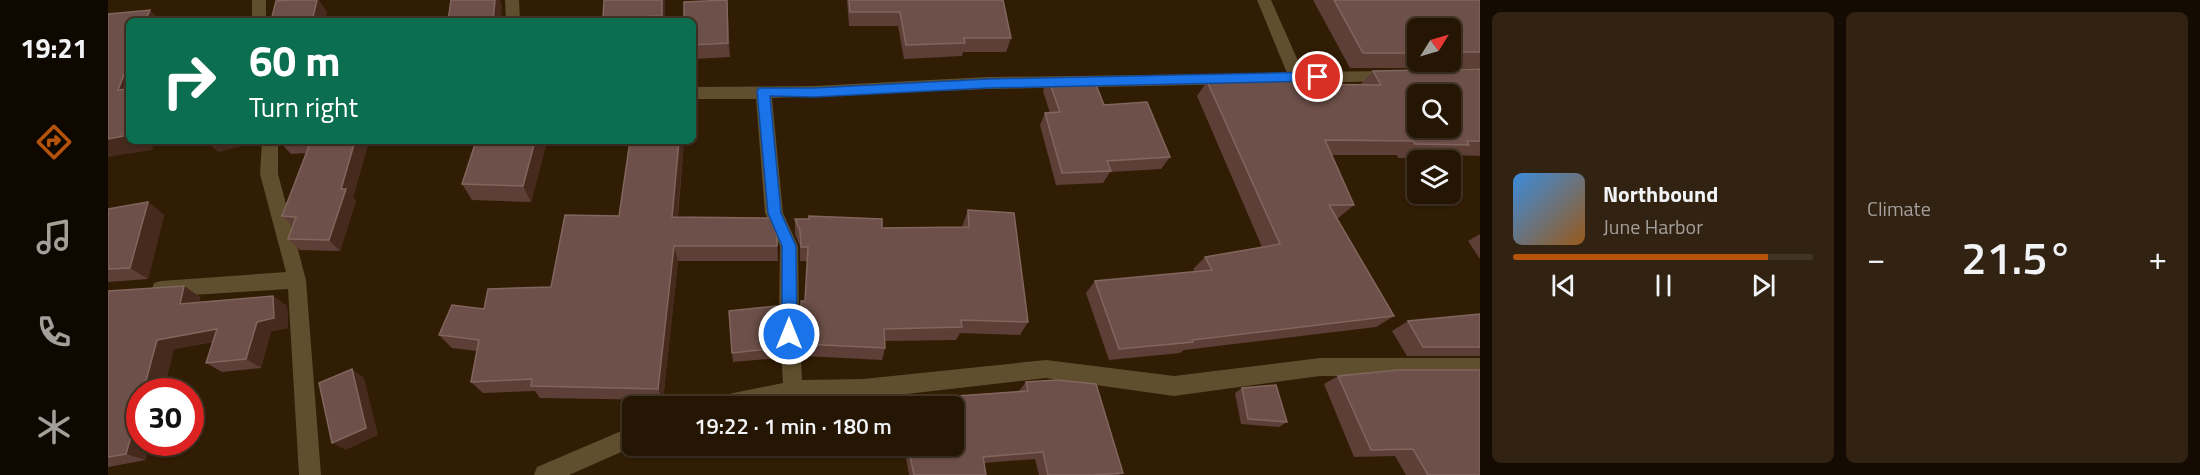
<!DOCTYPE html>
<meta charset="utf-8">
<style>
body{margin:0;font-family:"Titillium Web",sans-serif;background:#312212;color:#f1f3f6;height:100vh;display:flex;flex-direction:column;font-size:22px;white-space:nowrap}
*{box-sizing:border-box;margin:0}
p{font-size:20px;color:#a39f9a}
.icon{flex:none;width:33px;height:33px;fill:none;stroke:currentColor;stroke-width:2;stroke-linecap:round;stroke-linejoin:round}
.map{position:relative;flex:1;overflow:hidden}
.drawer{display:flex;flex-direction:column;gap:12px;padding:12px;background:#140c02;width:720px}
.drawer>*{flex:none}
.banner{position:absolute;left:18px;top:18px;width:570px;height:126px;border-radius:9px;box-shadow:0 2px 4px #0004,0 0 0 2px #423425;background:#0b6e4f;color:#fff;overflow:hidden}
.needle{width:39px;rotate:53deg}
.fabs{position:absolute;left:1299px;top:18px;display:grid;gap:12px}
.fabs a{display:grid;place-items:center;width:54px;height:54px;border-radius:9px;background:#251503;box-shadow:0 2px 4px #0004,0 0 0 2px #423425;font-size:30px}
.speed{position:absolute;left:18px;top:378px;display:flex;gap:12px;font-size:30px;font-weight:700;text-align:center}
.speed>*{display:grid;place-content:center;width:78px;height:78px;border-radius:50%;background:#251503;box-shadow:0 2px 4px #0004,0 0 0 2px #423425;line-height:1}
.speed .limit{border:9px solid #d22;background:#fff;color:#111}
.pin{position:absolute;display:grid;place-items:center;width:51px;height:51px;color:#fff;margin:-26px;border:3px solid #fff;border-radius:50%;box-shadow:0 2px 6px #0007}
.me{position:absolute;width:66px;margin:-33px;rotate:0deg;stroke-linejoin:round;filter:drop-shadow(0 0 4px #0008)}
.turn{display:flex;align-items:center;gap:21px;height:126px;padding:0 24px;font-size:27px}
.turn .icon{width:78px;height:78px;stroke-width:2.5}
.turn b{display:block;font-size:42px;line-height:51px}
.big{font-size:45px;font-weight:600;line-height:1.1}
.drawer .widget{flex:1;display:flex;flex-direction:column;justify-content:center;gap:9px;min-width:0;padding:0 21px;border-radius:9px;background:#312212}
.song{display:flex;align-items:center;gap:18px}
.cover{width:72px;height:72px;border-radius:9px;background:linear-gradient(135deg,hsl(210 70% 55%),hsl(30 70% 35%))}
.played{height:6px;border-radius:3px;background:linear-gradient(90deg,#b45309 85%,#423425 85%)}
.keys{display:flex;justify-content:space-around;direction:ltr}
.heat{display:flex;justify-content:space-between;align-items:center;font-size:33px;direction:ltr}
.drawer .tiles{flex:1;display:grid;gap:12px;grid-template-columns:repeat(2,1fr)}
.trip{position:absolute;left:514px;top:396px;width:342px;height:60px;border-radius:9px;background:#251503;box-shadow:0 2px 4px #0004,0 0 0 2px #423425;font-weight:600;line-height:60px;text-align:center}
main{display:flex;flex:1;min-height:0}
.tab-bar{display:flex;flex-direction:column;width:108px;justify-content:space-around;align-items:center;background:#0f0801;color:#a39f9a}
.tab-bar .icon{width:42px;height:42px}
.tab-bar .active{color:#b45309}
.tab-bar b{font-size:27px;color:#f1f3f6}
.map>svg:first-child{display:block}
.lines{fill:none;stroke-linecap:round;stroke-linejoin:round}
.street{fill:#604f2e;fill-rule:evenodd}
.wall{fill:#5e3f38;fill-rule:evenodd}
.shaded-wall{fill:#452a1d}
.building{fill:#6d5049;stroke:#81665e;stroke-width:1.5;fill-rule:evenodd}
.route{fill:#1a73e8;stroke:#114b97;stroke-width:1.5}
</style>
<main>
<nav class="tab-bar">
<b>19:21</b>
<svg class="icon active" aria-label="directions" viewBox="0 0 24 24"><path d="M12 3l9 9-9 9-9-9zM9 14v-3h6M13 9l2 2-2 2"/></svg>
<svg class="icon" aria-label="music" viewBox="0 0 24 24"><path d="M9 18V5l10-2v13"/><circle cx="6" cy="18" r="3"/><circle cx="16" cy="16" r="3"/></svg>
<svg class="icon" aria-label="phone" viewBox="0 0 24 24"><path d="M5 4h4l2 5-3 2q2 4 5 5l2-3 5 2v4C11 20 4 13 5 4z"/></svg>
<svg class="icon" aria-label="climate" viewBox="0 0 24 24"><path d="M12 3v18M4 7l16 10M4 17L20 7"/></svg>
</nav>
<div class="map">
<svg width="1372" height="475" viewBox="0 0 1372 475">
<rect width="100%" height="100%" fill="#311c04"/>
<g class="lines">
<!-- street -->
<g class="street">
<rect x="144" y="0" width="14" height="21"/>
<polygon points="397,0 411,0 412,21 398,21"/>
<polygon points="1149,0 1163,0 1195,72 1282,71 1288,73 1290,77 1288,81 880,89 664,98 675,213 690,246 691,317 694,380 755,379 938,360 1066,376 1212,358 1372,358 1372,376 1212,376 1066,396 938,378 755,399 685,400 654,406 601,406 604,399 611,396 675,383 671,317 672,246 657,213 648,99 585,99 585,87 706,86 880,77 1179,73"/>
<polygon points="154,141 170,141 170,174 198,280 213,475 191,475 180,289 53,297 46,295 44,289 46,283 53,281 178,272 152,174"/>
<polygon points="525,426 525,446 527,446 461,475 426,475 429,467"/>
</g>
</g>
<!-- wall -->
<g class="wall">
<polygon points="557,0 557,21 495,21 495,18"/>
<polygon points="619,0 622,57 585,59 585,21"/>
<polygon points="739,0 895,0 903,38 898,52 855,52 854,56 796,59 790,26 741,26"/>
<path d="M1205 0H1372V68H1242ZM1310 28H1342V62H1310Z"/>
<polygon points="1372,69 1372,156 1348,155 1343,159 1290,158 1289,155 1223,155 1246,205 1229,219 1286,316 1268,327 1076,350 1072,353 1001,360 978,293 987,281 1087,272 1085,269 1097,257 1154,247 1089,96 1099,81 1154,80 1158,75 1192,84 1252,85 1265,71"/>
<polygon points="940,78 996,105 1062,157 1053,169 1002,172 995,183 948,185 932,125 937,113 942,113 935,91"/>
<polygon points="172,141 261,141 245,197 248,201 232,251 192,250 180,239 185,226 174,216 198,153 183,154 172,142"/>
<polygon points="368,141 439,141 423,202 364,200 354,184"/>
<polygon points="576,141 570,217 669,231 670,261 570,261 555,400 432,398 427,391 375,393 363,382 369,351 344,348 331,335 376,309 443,287 511,216"/>
<polygon points="40,202 56,215 40,279 0,282 0,209"/>
<polygon points="860,210 920,322 912,335 852,333 848,340 777,341 777,348 774,360 695,356 693,301 697,301 699,261 692,261 692,246 687,234 687,219 774,228 854,227"/>
<polygon points="1372,234 1372,259 1360,241"/>
<polygon points="76,286 92,297 91,302 165,296 179,306 180,328 163,331 153,368 114,372 98,363 105,342 66,349 55,392 32,392 38,460 0,467 0,291"/>
<polygon points="668,306 671,358 625,362 624,353"/>
<polygon points="1372,314 1372,356 1299,356 1284,331 1300,321"/>
<polygon points="1230,376 1372,475 1298,475 1287,456 1246,457 1216,384"/>
<polygon points="918,382 1015,473 1011,475 931,475 927,459 876,463 878,475 801,475 796,446 846,446 846,406 790,406 792,400 911,391"/>
<polygon points="1134,388 1179,422 1171,427 1133,424 1127,393"/>
</g>
<!-- shaded-wall -->
<g class="shaded-wall">
<polygon points="209,0 211,0 219,12 217,21 204,21"/>
<polygon points="387,0 392,0 394,5 393,21 385,21"/>
<polygon points="554,0 557,0 557,21 555,21 554,16"/>
<polygon points="619,0 620,15 622,57 620,43"/>
<polygon points="42,10 53,21 37,21"/>
<polygon points="21,62 21,100 10,90"/>
<polygon points="21,135 21,141 47,141 44,150 0,157 0,139"/>
<polygon points="98,141 147,141 147,143 110,152"/>
<polygon points="247,141 261,141 245,197 248,201 232,251 221,240 233,189"/>
<polygon points="427,141 439,141 423,202 415,186"/>
<polygon points="571,141 576,141 568,233 564,217"/>
<polygon points="40,202 56,215 40,279 22,268"/>
<polygon points="566,246 570,261 555,400 550,389"/>
<polygon points="76,286 92,297 88,314 72,304"/>
<polygon points="165,296 179,306 180,328 163,331 153,368 138,359 149,322"/>
<polygon points="109,329 124,338 66,349 55,392 35,392 49,340"/>
<polygon points="244,369 256,378 270,435 238,450 224,443"/>
<polygon points="32,405 32,442 42,442 38,460 18,454"/>
</g>
<!-- building -->
<g class="building">
<polygon points="182,0 209,0 204,21 163,21 168,1"/>
<polygon points="343,0 387,0 385,21 340,21"/>
<polygon points="496,0 554,0 554,16 495,18"/>
<polygon points="619,0 620,43 585,45 585,21 576,21 576,2"/>
<polygon points="741,0 895,0 903,38 856,38 857,43 798,45 792,12 742,12"/>
<polygon points="1226,0 1372,0 1372,52 1342,52 1342,28 1310,28 1310,53 1255,53"/>
<polygon points="42,10 37,21 21,21 21,62 10,90 21,89 21,135 0,139 0,14"/>
<path d="M1372 69V141H1359L1361 145 1307 144 1305 141 1217 140 1246 205H1221L1286 316 1084 340 1085 342 1011 349 987 281 1104 270 1097 257 1172 244 1099 81 1160 79 1158 75H1188L1192 84 1273 85 1265 71ZM1310 94H1342V128H1310Z"/>
<polygon points="985,77 996,105 1039,102 1062,157 999,161 1003,171 954,173 937,113 952,112 940,78"/>
<polygon points="203,141 247,141 233,189 238,189 221,240 180,239 188,217 174,216"/>
<polygon points="368,141 427,141 415,186 354,184"/>
<polygon points="522,141 571,141 564,217 663,218 669,231 669,246 566,246 550,389 423,386 424,379 363,382 371,340 331,335 344,305 376,309 380,289 443,287 457,215 511,216"/>
<polygon points="40,202 22,268 0,269 0,209"/>
<polygon points="860,210 906,213 920,322 853,320 854,327 776,329 777,348 695,344 693,301 697,301 700,247 693,247 692,231 687,219 701,219 701,216 774,219 774,228 861,227"/>
<polygon points="76,286 72,304 165,296 166,318 149,322 138,359 98,363 109,329 49,340 35,392 32,392 32,405 18,454 0,457 0,291"/>
<polygon points="668,306 671,348 624,353 621,311"/>
<polygon points="1372,314 1372,347 1315,347 1300,321"/>
<polygon points="244,369 258,428 224,443 211,383"/>
<polygon points="1290,370 1372,370 1372,475 1320,475 1305,449 1263,450 1230,376"/>
<polygon points="948,380 988,384 1015,473 984,475 940,475 935,452 875,457 878,475 806,475 800,446 846,446 846,406 793,406 792,400 920,391 918,382"/>
<polygon points="1168,385 1179,422 1140,419 1134,388"/>
</g>
<!-- route -->
<polygon class="route" points="1210,72 1216,77 1210,81 880,88 706,97 662,96 673,213 688,246 689,334 686,339 681,341 676,339 674,334 674,246 660,213 649,91 651,88 706,88 880,79"/>
</svg>
<div class="fabs">
<a><svg class="needle" viewBox="-14 -14 28 28"><path d="M0-13l5 13h-10z" fill="#e53935"/><path d="M0 13l5-13h-10z" fill="#a39f9a"/></svg></a>
<a><svg class="icon" aria-label="search" viewBox="0 0 24 24"><circle cx="10" cy="10" r="6"/><path d="M15 15l6 6"/></svg></a>
<a><svg class="icon" aria-label="layers" viewBox="0 0 24 24"><path d="M12 4l9 5-9 5-9-5zM3 14l9 5 9-5"/></svg></a>
</div>
<div class="speed"><div class="limit">30</div></div>
<div class="pin" style="left:1210px;top:77px;background:#d93025"><svg class="icon" aria-label="arrive" viewBox="0 0 24 24"><path d="M6 21V4h12l-3 4 3 4H6"/></svg></div>
<svg class="me" style="left:681px;top:334px" viewBox="-20 -20 40 40"><circle r="17" fill="#1a73e8" stroke="#fff" stroke-width="3"/><path d="M0-11L8 9 0 5-8 9z" fill="#fff"/></svg>
<div class="trip">19:22 · 1 min · 180 m</div>
<div class="banner">
<div class="turn"><svg class="icon" aria-label="right" viewBox="0 0 24 24"><path d="M7 20v-9h11M14 6l5 5-5 5"/></svg><div><b>60 m</b>Turn right</div></div>
</div>
</div>
<section class="drawer">
<div class="tiles">
<div class="widget">
<div class="song"><i class="cover"></i><div><b>Northbound</b><p>June Harbor</p></div></div>
<div class="played"></div>
<div class="keys"><svg class="icon" aria-label="previous" viewBox="0 0 24 24"><path d="M18 5L8 12l10 7zM5 5v14"/></svg><svg class="icon" aria-label="pause" viewBox="0 0 24 24"><path d="M8 5v14M16 5v14"/></svg><svg class="icon" aria-label="next" viewBox="0 0 24 24"><path d="M6 5l10 7-10 7zM19 5v14"/></svg></div>
</div>
<div class="widget"><p>Climate</p>
<div class="heat"><a>−</a><b class="big">21.5°</b><a>+</a></div>
</div>
</div>
</section>
</main>
